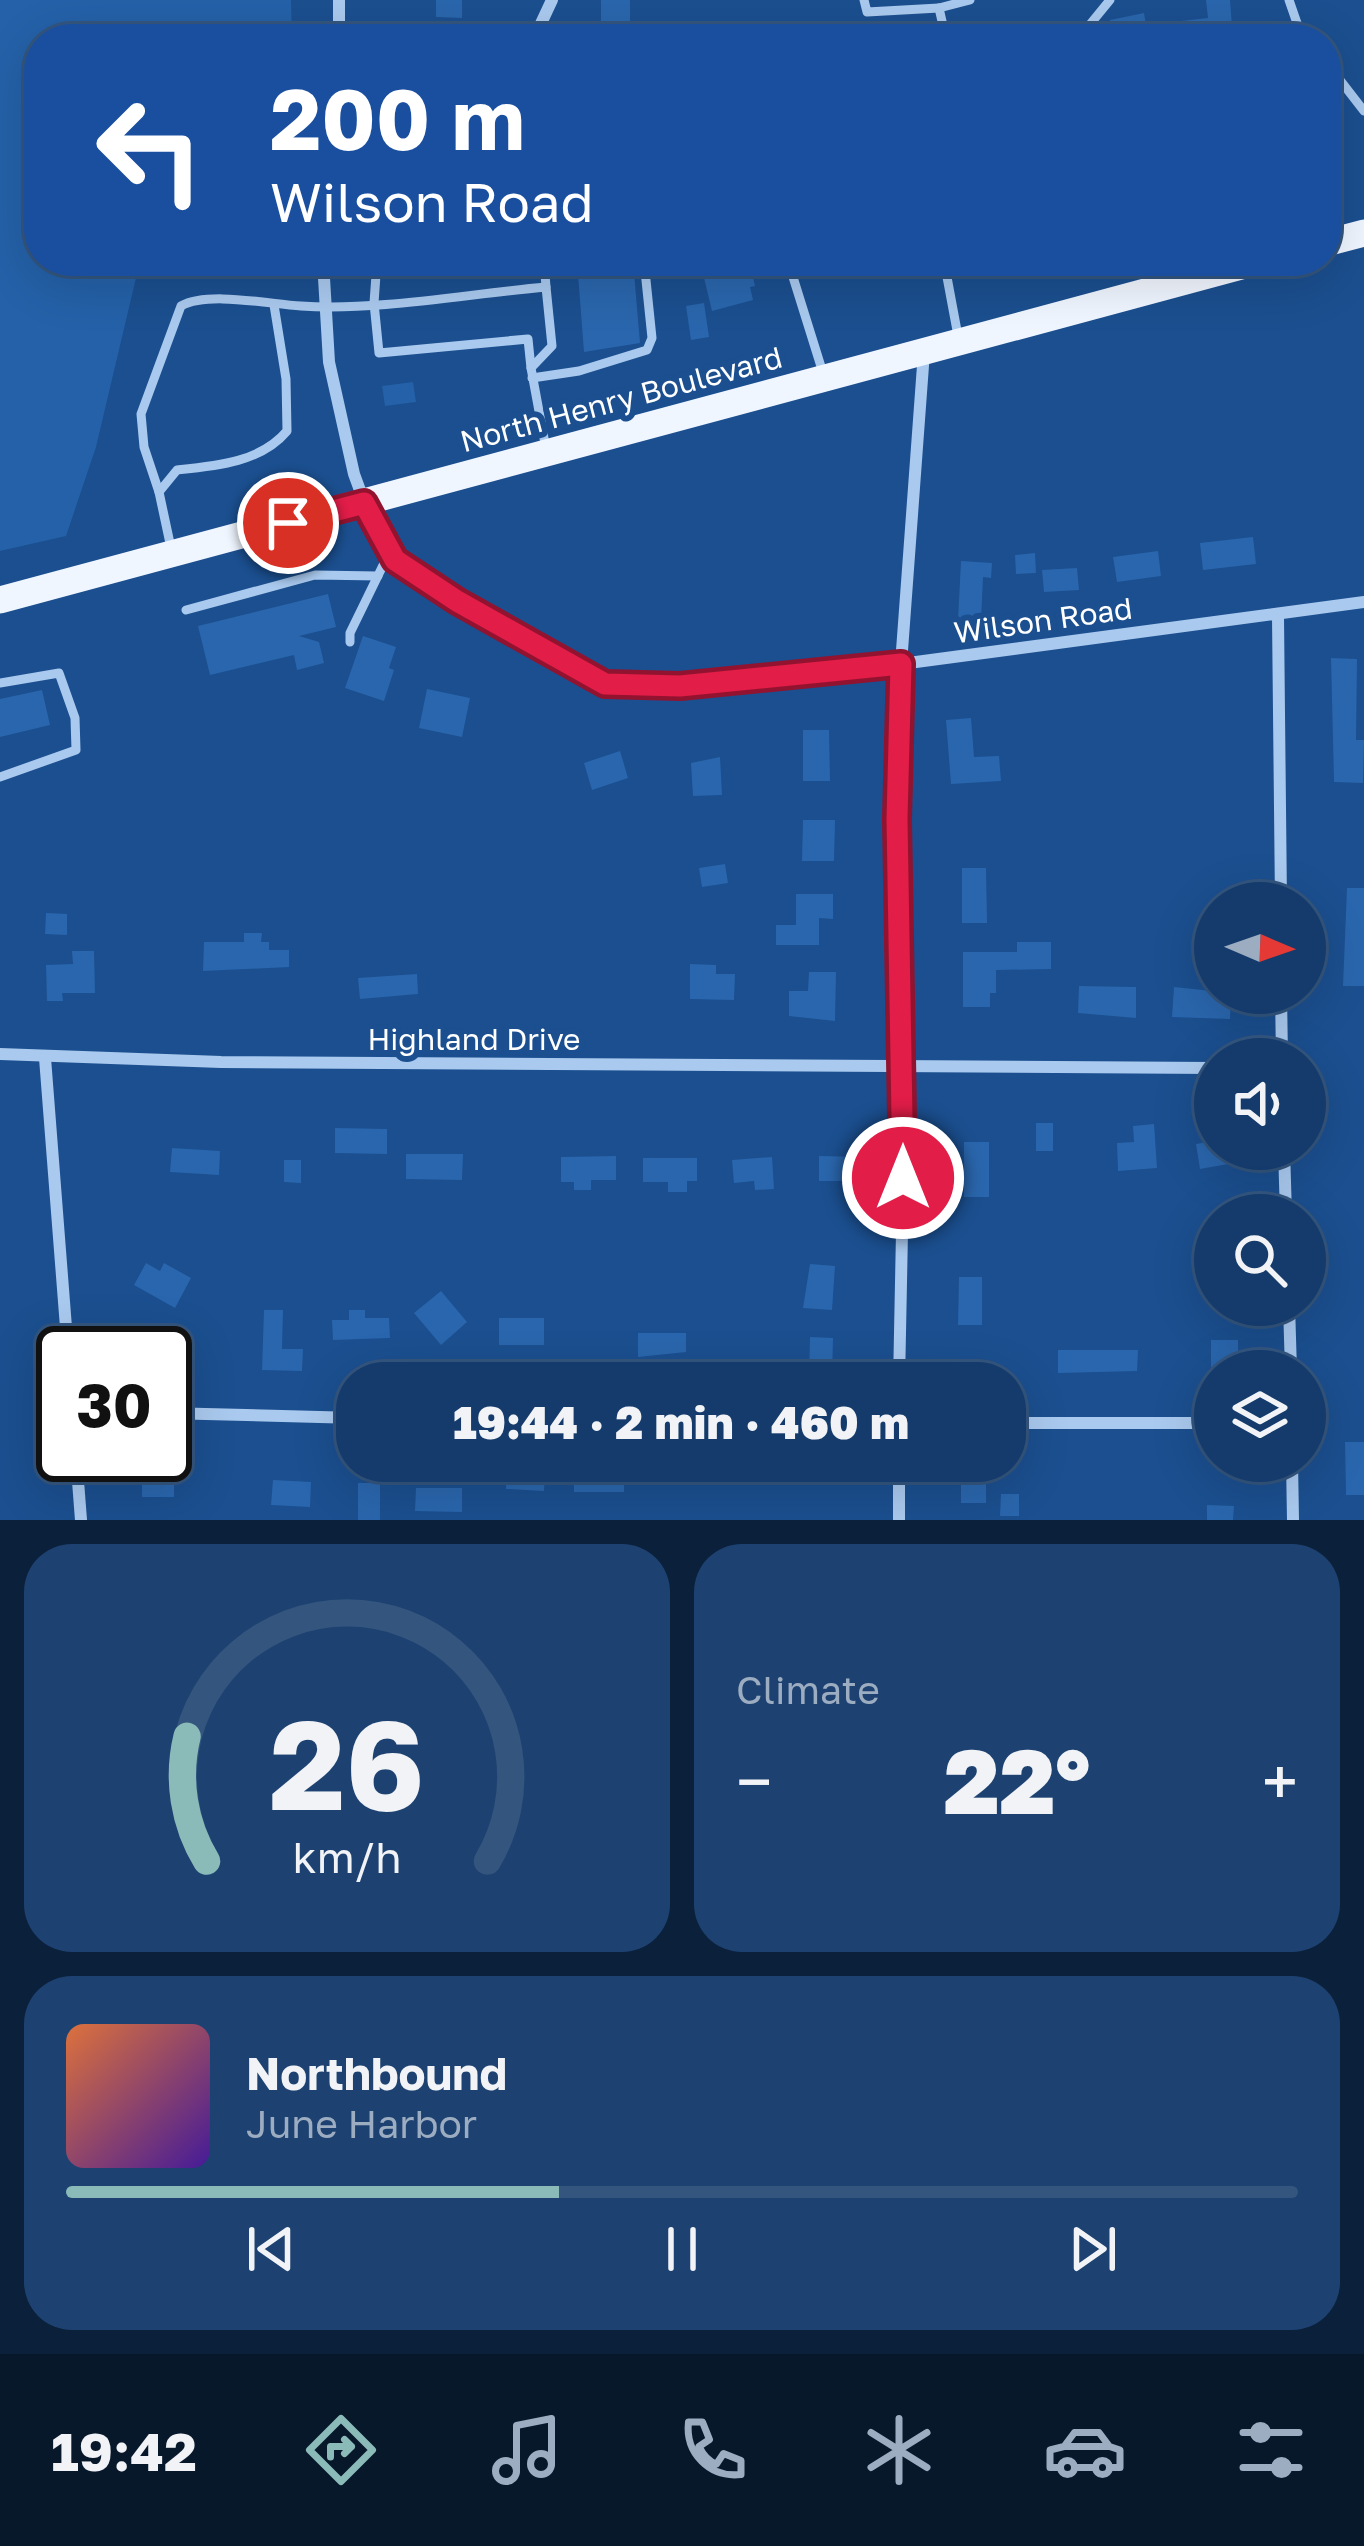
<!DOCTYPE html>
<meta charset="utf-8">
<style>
body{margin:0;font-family:"Golos Text",sans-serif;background:#1d4271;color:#f1f3f6;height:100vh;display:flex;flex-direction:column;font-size:45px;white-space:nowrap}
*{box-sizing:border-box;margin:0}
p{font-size:39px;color:#9dadc1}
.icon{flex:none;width:66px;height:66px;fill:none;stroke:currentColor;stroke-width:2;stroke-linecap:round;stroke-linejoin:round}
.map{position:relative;height:1520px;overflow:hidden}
.sheet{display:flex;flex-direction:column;gap:24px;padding:24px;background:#0b203b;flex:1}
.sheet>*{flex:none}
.guide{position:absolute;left:24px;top:24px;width:1317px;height:252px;border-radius:48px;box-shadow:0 12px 48px #0002,0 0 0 3px #33557e;background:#1a4fa0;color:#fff;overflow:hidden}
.needle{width:78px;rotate:92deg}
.fabs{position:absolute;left:1194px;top:882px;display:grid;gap:24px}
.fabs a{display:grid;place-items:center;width:132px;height:132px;border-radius:50%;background:#143b6b;box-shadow:0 12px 48px #0002,0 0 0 3px #33557e;font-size:60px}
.speed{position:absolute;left:36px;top:1326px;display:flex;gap:24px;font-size:60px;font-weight:700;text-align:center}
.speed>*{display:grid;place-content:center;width:156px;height:156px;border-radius:50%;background:#143b6b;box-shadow:0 12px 48px #0002,0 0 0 3px #33557e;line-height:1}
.speed .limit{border:6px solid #111;border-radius:18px;background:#fff;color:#111}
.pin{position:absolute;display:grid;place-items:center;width:102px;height:102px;color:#fff;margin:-51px;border:6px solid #fff;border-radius:50%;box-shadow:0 3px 12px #0007}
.me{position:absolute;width:132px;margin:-66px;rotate:0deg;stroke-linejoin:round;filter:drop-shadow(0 0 9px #0008)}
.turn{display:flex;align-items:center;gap:42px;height:252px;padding:0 48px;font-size:54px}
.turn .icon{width:156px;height:156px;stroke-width:2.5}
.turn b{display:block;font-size:84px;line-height:102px}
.big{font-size:90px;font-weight:800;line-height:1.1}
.sheet .card{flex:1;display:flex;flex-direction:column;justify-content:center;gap:18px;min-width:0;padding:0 42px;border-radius:48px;background:#1d4271}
.sheet .dial{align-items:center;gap:0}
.dial svg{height:312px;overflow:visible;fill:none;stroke:#33557e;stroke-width:7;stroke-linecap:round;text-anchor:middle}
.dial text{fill:#f1f3f6;stroke:none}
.song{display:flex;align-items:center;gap:36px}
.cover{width:144px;height:144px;border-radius:18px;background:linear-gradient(135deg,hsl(20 70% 55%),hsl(260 70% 35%))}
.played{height:12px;border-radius:6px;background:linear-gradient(90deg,#8bbbb9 40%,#33557e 40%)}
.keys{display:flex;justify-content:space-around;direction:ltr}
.heat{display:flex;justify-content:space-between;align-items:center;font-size:66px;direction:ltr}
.sheet .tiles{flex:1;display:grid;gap:24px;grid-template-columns:1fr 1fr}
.card:last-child{grid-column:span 2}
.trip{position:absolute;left:336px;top:1362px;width:690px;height:120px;border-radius:48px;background:#143b6b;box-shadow:0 12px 48px #0002,0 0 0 3px #33557e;font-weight:800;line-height:120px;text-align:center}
.tabs{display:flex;height:192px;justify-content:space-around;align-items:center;background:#08182b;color:#9dadc1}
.tabs .icon{width:84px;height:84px}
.tabs .active{color:#8bbbb9}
.tabs b{font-size:54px;color:#f1f3f6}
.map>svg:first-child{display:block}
.green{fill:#2461a8}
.building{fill:#2a66ad}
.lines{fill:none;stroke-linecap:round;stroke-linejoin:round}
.service{stroke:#a9c9ee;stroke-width:9}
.minor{stroke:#a9c9ee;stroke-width:12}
.primary{stroke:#f0f6ff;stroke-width:27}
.route-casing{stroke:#92132f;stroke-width:30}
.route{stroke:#e11d48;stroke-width:21}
.labels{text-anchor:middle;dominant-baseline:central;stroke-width:12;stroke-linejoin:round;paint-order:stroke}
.street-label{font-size:30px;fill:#fff;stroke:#1b4f8f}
</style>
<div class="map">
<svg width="1364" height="1520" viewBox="0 0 1364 1520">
<rect width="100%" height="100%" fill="#1b4f8f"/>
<!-- green -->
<g class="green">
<polygon points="0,0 291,0 292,39 39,39 39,261 140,261 96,447 66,536 0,551"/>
<polygon points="413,382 416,402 385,406 382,386"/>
</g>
<!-- building -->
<g class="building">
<polygon points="436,0 462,0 462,18 436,17"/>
<rect x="601" y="0" width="29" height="39"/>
<polygon points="1206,0 1230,0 1233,39 1111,39 1110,20 1144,13 1146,25 1208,18"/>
<polygon points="577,261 633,261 640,343 584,352"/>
<polygon points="700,261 749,261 755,286 750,287 753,300 712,311"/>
<polygon points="704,303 709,337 691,340 686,306"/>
<polygon points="1253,537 1256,564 1203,570 1200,543"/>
<polygon points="1158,551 1161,576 1117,582 1113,557"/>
<polygon points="1035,553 1036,573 1016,574 1015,555"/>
<polygon points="961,561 992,563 991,578 983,577 981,621 958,620"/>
<polygon points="1077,568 1079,590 1044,592 1042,570"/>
<polygon points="328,594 336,627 299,636 319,642 324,663 297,670 294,655 210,675 198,626"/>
<polygon points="363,636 396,647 389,668 394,670 384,701 345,688"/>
<polygon points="1331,658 1357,659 1356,740 1364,740 1363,783 1334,782"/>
<polygon points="427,689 470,698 462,737 419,728"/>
<polygon points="42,690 50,725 0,737 0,699"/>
<polygon points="971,718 974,757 999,756 1001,781 951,784 946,720"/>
<polygon points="803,730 829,730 830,781 803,781"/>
<polygon points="620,751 628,778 592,790 584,763"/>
<polygon points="720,757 722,795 693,796 691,763"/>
<polygon points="803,820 835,820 834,861 802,861"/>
<polygon points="725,864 728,883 702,887 699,868"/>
<polygon points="962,868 986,868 987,923 962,923"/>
<polygon points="1347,888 1364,888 1364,986 1343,986"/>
<polygon points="796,894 833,894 833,919 819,918 819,945 776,945 776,925 796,925"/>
<polygon points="46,913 67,914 67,935 45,934"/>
<polygon points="244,933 262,933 261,942 269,942 269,950 289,950 289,967 203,971 204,942 244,942"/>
<polygon points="1017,942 1051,942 1051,969 996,970 996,993 990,993 990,1007 963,1007 963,952 1017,952"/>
<polygon points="72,951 94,951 95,993 62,993 63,1001 47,1001 46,965 73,964"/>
<polygon points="690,964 716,965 716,974 735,974 734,1000 690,999"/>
<polygon points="809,972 836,972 835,1021 789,1016 789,991 808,991"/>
<polygon points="417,974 418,994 360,999 358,978"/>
<polygon points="1079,986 1136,987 1136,1018 1078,1013"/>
<polygon points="1174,987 1231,993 1230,1019 1172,1017"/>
<rect x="1036" y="1123" width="17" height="28"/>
<polygon points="1154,1124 1157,1168 1118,1171 1117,1143 1134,1142 1133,1126"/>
<polygon points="335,1128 387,1129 387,1154 335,1153"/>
<polygon points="1215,1141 1215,1149 1272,1149 1273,1156 1200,1169 1196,1144"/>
<rect x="964" y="1142" width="25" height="55"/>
<polygon points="172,1148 220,1151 219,1175 170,1172"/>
<polygon points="406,1154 463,1154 462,1180 406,1179"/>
<polygon points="616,1156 616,1180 591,1180 591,1190 574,1190 574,1182 561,1182 561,1157"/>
<polygon points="819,1156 865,1157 865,1181 819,1181"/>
<polygon points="772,1157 774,1189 755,1190 754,1181 734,1183 732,1160"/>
<polygon points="643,1158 697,1158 697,1181 687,1181 687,1192 668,1192 668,1182 643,1182"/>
<polygon points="284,1160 301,1160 301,1183 284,1182"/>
<polygon points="146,1263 160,1271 164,1263 191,1278 175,1308 134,1285"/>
<polygon points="810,1264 835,1266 832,1310 803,1308"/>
<polygon points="959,1277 982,1277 982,1325 958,1325"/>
<polygon points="441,1291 467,1322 441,1345 414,1313"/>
<polygon points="264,1310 283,1310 282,1349 303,1349 302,1371 262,1370"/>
<polygon points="349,1310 365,1310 365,1318 389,1318 390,1338 333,1340 332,1320 349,1320"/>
<rect x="499" y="1318" width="45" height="27"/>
<polygon points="638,1333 686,1333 686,1352 638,1357"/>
<polygon points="810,1337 833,1338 832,1380 809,1380"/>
<rect x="1211" y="1340" width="27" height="31"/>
<polygon points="1058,1350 1138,1350 1137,1371 1058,1373"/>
<polygon points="1345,1442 1364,1442 1364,1495 1346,1495"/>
<polygon points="142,1455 163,1455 163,1468 174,1468 174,1497 142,1497"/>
<rect x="961" y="1463" width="25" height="40"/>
<polygon points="507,1467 545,1468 544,1491 506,1489"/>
<polygon points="574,1468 624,1469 624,1492 574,1492"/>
<polygon points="273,1480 311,1482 310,1507 271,1505"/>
<rect x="358" y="1483" width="22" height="37"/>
<polygon points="416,1488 462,1488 462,1512 415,1511"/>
<polygon points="1001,1494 1019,1494 1019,1516 1000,1516"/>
<polygon points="1207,1505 1234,1506 1233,1520 1207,1520"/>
</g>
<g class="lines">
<!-- service -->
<g class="service">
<polyline points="864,0 867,12 939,8 970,0"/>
<polyline points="1289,0 1298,26 1308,39"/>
<polyline points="939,8 946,39"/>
<polyline points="1078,39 1110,0"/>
<polyline points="1326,62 1364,111"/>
<polyline points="377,261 374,303 379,353 528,339 531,368"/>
<polyline points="544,261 546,287"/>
<polyline points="788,261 823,373"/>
<polyline points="944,261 958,336"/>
<polyline points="532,378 579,371 647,350 652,338 644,261"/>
<path d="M159 492 144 447 141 414 181 306C208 291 268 304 301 306 379 311 467 294 546 287L552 346 531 368 546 449"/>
<path d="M171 548 159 492 177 470C217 466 261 462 287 431L286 379 274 305"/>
<polyline points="186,610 315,575 378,576"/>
<polyline points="350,642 350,633 390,551"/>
<polyline points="0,683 59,673 75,718 76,750 0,777"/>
</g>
<!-- minor -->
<g class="minor">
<polyline points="339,0 339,39"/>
<polyline points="537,32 552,0"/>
<polyline points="323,261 329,362 354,474 365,504 395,560 457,601 605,684 680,686 901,664 1364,602"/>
<polyline points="1278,617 1281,903"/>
<polyline points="1281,993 1282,1059"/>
<polyline points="0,1054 221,1062 1215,1068"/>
<polyline points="45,1058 68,1353"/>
<polyline points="1284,1149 1286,1215"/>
<polyline points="1289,1305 1291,1371"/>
<polyline points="899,1383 904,1132 897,819 901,664 924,352"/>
<polyline points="165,1413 357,1418"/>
<polyline points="1005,1423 1215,1423"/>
<polyline points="76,1455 81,1520"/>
<polyline points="899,1461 899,1520"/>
<polyline points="1292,1461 1293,1520"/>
</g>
<!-- primary -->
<g class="primary">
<polyline points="1326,243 1364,233"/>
<polyline points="0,600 1260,261"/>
</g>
</g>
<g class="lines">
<defs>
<polyline id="route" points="288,523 364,503 395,560 457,601 605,684 680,686 901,664 897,819 903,1178"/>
</defs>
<!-- route casing -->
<use href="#route" class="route-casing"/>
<!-- route -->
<use href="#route" class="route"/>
</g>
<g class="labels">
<!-- street labels -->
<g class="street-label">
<text transform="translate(621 399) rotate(-15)">North Henry Boulevard</text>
<text transform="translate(1043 620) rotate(-8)">Wilson Road</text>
<text x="474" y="1039">Highland Drive</text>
</g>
</g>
</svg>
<div class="fabs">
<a><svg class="needle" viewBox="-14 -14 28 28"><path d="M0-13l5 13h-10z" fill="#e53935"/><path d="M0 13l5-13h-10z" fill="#9dadc1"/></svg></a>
<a><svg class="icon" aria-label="sound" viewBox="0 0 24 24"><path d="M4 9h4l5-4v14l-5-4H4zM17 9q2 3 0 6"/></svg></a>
<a><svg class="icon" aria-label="search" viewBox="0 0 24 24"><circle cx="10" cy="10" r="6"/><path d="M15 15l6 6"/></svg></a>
<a><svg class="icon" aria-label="layers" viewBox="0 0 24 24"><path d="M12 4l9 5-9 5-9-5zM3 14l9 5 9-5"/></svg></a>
</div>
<div class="speed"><div class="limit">30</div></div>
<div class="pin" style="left:288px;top:523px;background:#d93025"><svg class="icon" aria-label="arrive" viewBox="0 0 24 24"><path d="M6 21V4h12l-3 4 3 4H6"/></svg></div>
<svg class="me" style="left:903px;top:1178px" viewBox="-20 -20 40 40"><circle r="17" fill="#e11d48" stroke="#fff" stroke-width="3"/><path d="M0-11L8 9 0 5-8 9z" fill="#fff"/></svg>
<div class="trip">19:44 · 2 min · 460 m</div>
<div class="guide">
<div class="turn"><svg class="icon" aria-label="left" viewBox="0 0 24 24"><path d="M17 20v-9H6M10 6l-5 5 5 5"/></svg><div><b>200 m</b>Wilson Road</div></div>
</div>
</div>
<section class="sheet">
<div class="tiles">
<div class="card dial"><svg viewBox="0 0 100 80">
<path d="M14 69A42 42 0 1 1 86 69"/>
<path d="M14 69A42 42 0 0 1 9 37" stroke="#8bbbb9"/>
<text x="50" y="56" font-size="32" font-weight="700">26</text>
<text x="50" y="72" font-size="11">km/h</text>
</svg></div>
<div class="card"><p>Climate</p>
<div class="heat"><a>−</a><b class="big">22°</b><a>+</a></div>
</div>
<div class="card">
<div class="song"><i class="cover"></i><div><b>Northbound</b><p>June Harbor</p></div></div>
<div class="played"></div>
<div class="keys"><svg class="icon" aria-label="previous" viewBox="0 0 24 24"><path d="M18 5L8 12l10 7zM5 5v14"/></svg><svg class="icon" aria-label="pause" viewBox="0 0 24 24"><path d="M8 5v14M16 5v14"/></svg><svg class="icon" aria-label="next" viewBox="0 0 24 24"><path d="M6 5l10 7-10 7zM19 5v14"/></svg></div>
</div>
</div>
</section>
<nav class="tabs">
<b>19:42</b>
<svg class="icon active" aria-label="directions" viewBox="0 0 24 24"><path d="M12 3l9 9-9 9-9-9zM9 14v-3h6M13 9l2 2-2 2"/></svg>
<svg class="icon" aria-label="music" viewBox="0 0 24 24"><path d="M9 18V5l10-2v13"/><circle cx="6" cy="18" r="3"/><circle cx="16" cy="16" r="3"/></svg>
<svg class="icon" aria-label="phone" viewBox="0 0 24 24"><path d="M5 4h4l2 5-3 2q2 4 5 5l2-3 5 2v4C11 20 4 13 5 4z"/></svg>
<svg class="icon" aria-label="climate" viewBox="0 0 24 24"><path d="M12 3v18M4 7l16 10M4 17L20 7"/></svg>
<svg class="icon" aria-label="car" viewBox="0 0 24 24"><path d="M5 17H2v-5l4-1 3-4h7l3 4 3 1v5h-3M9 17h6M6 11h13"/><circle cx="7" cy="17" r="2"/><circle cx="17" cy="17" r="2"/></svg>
<svg class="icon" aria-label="filters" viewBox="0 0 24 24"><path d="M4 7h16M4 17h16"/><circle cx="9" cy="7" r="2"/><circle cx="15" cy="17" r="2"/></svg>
</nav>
